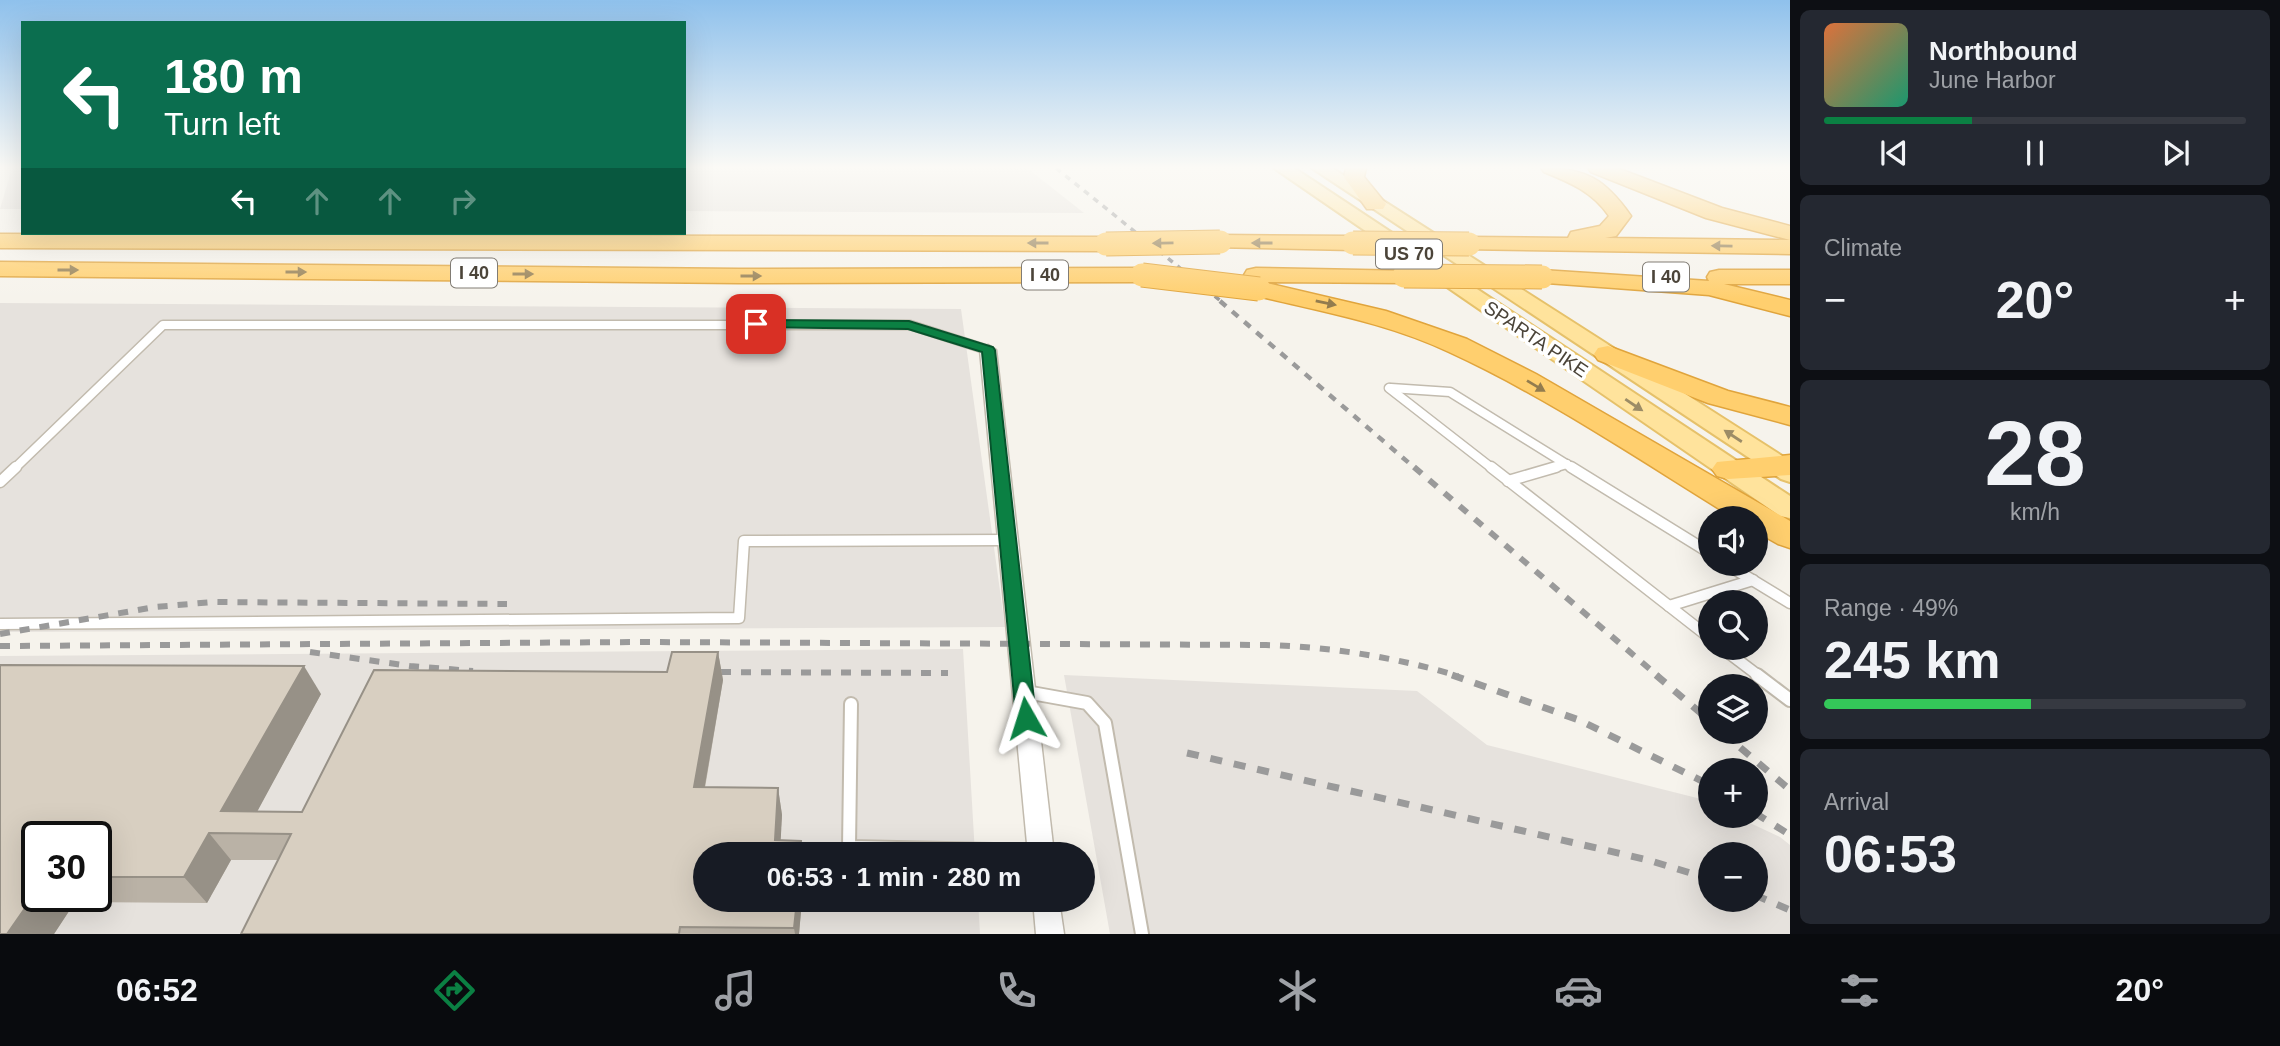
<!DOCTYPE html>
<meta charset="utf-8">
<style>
body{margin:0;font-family:Arial,sans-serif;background:#242831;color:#f1f3f6;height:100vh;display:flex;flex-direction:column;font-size:26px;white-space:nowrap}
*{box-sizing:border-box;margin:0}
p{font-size:23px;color:#9ea1a6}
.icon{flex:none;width:38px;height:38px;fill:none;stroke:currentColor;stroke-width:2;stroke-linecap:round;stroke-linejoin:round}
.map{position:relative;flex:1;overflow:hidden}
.sheet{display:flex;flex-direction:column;gap:10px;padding:10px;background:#0d0f14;width:490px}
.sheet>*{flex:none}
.top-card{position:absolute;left:21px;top:21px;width:665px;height:214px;border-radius:0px;box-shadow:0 7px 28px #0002;background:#0b6e4f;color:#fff;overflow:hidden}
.tools{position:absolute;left:1698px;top:506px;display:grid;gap:14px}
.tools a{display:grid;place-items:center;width:70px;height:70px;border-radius:50%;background:#171b24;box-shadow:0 7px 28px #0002;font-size:35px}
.speed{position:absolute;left:21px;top:821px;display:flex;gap:14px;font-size:35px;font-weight:700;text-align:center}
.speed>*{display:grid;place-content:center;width:91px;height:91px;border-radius:50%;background:#171b24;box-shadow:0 7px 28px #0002;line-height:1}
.speed .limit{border:4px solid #111;border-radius:10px;background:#fff;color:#111}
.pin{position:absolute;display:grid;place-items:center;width:60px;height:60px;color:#fff;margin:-30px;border-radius:14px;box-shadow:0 4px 10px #0006}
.me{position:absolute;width:77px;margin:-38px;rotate:354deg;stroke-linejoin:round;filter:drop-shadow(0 0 5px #0008)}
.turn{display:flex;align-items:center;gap:24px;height:147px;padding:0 28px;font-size:32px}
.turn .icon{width:91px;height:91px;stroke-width:2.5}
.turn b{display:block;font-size:49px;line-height:60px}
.lanes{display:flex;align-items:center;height:66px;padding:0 28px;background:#0003;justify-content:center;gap:35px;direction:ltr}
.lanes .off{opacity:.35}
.big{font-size:52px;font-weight:600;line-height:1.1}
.sheet .card{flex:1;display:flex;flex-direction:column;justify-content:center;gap:10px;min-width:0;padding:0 24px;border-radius:10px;background:#242831}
.sheet .dial{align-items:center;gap:0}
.dial b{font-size:91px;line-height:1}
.song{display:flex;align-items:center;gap:21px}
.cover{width:84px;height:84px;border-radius:10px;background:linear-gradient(135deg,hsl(20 70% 55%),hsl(160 70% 35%))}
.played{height:7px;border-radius:4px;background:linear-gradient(90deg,#0b8043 35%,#363941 35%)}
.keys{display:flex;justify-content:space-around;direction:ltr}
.heat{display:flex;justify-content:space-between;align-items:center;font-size:38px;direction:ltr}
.charge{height:10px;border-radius:5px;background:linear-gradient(90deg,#34c759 49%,#363941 0)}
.trip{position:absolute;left:693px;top:842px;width:402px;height:70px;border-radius:35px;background:#171b24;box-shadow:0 7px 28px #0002;font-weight:600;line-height:70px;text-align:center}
.dock{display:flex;height:112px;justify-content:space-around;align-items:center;background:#090b0e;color:#9ea1a6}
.dock .icon{width:49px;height:49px}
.dock .selected{color:#0b8043}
.dock b{font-size:32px;color:#f1f3f6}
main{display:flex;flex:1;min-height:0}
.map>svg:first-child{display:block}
.industrial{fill:#e6e2dd;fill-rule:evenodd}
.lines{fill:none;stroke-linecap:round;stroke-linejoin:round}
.lane-far2-casing{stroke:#c2bbae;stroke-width:11}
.lane-far1-casing{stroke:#c2bbae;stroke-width:13}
.lane-casing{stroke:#c2bbae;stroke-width:16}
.street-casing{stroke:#c2bbae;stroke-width:3}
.primary-casing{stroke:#e6c16a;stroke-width:4}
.highway-casing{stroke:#e0a43c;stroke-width:3}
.lane-far2{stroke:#fff;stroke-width:8}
.lane-far1{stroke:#fff;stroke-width:10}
.lane{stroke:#fff;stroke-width:12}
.street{fill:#fff;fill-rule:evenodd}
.primary{fill:#ffe39c;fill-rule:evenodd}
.highway{fill:#ffcf6e;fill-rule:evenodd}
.rail-far3{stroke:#9a9a9a;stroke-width:3.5;stroke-dasharray:6 6;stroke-linecap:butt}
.rail-far2{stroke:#9a9a9a;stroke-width:4.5;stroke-dasharray:8 8;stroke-linecap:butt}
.rail-far1{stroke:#9a9a9a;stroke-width:6;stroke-dasharray:10 10;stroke-linecap:butt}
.rail{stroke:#9a9a9a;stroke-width:7;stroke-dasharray:12 12;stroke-linecap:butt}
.highway-bridge-casing{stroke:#e0a43c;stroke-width:25;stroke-linecap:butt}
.highway-bridge{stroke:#ffcf6e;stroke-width:23}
.wall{fill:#bab2a6;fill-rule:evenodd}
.shaded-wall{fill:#979187}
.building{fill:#d8cfc1;stroke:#979187;stroke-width:2}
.oneway{fill:#937c4e}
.oneway2{fill:#9c8c66}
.route{fill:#0b8043;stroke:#07532c;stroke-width:2}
.labels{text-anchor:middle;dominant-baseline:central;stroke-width:7;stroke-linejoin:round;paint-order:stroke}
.shield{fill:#fff;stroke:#817c74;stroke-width:2}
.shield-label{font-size:18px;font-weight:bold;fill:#4b4439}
.street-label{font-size:19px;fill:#4b4439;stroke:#fff}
</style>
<main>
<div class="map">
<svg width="1790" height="934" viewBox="0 0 1790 934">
<rect width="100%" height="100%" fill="#f6f3ec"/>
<!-- industrial -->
<g class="industrial">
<polygon points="12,168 23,168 23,209 0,209"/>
<polygon points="684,168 1027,168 1084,213 684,211"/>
<polygon points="0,303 961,309 1005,627 0,632"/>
<path d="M963 649 975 854H705V900H978L980 934H0V656ZM37 836H96V896H37Z"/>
<path d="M1064 675 1417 691 1487 745 1701 799 1710 803V816H1735L1780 837 1790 845V934H1110ZM1710 854H1755V900H1710Z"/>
</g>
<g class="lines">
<defs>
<g id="lane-far2">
<polyline points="1389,388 1493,469"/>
<polyline points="1391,388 1450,392 1574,469"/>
<polyline points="14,469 163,325 910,325 988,350"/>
<polyline points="1550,469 1567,464"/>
</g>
<g id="lane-far1">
<polyline points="1491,467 1710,638"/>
<polyline points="1571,467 1710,553"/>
<polyline points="1508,481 1556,467"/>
<polyline points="0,482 16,467"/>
<polyline points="1726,564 1790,603"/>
<polyline points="1669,606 1753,580"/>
<polyline points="0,624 739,618 744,541 1007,540"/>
<polyline points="1722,648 1759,676"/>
</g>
<g id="lane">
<polyline points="1757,675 1790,700"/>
<polyline points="1026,692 1087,703 1105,723 1142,934"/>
<polyline points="851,704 849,847 1039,851"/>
</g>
<g id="street">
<polygon points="988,345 996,350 1054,854 1028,854 980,350"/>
<polygon points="1033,900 1059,900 1064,934 1036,934"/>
</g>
<g id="primary">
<polygon points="1274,168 1294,168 1790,496 1790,518 1780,516"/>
<polygon points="1312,168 1332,168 1790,461 1790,482 1781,479"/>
</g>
<g id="highway">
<polygon points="1346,168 1366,168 1364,177 1386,204 1383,209 1367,209 1344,177"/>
<path d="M1541 168C1586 168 1605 179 1631 216L1616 236 1605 238 1790 240V254L1461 249 1457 244 1461 239 1469 237 1568 238 1571 232 1600 226 1609 216C1593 192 1569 182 1544 172Z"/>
<polygon points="1588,168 1617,168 1722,208 1790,226 1790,240 1706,218 1591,172"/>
<polygon points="0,234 1106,237 1114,239 1118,244 1114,249 1106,251 0,248"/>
<polygon points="1220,235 1353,236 1361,238 1365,243 1361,248 1353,250 1212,247 1208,242 1212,237"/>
<polygon points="0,262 739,269 1142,268 1151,270 1154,275 1151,280 1142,282 739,283 0,276"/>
<path d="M1256 268 1413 271 1416 276 1413 281 1404 283 1262 282 1386 311 1467 339 1536 374 1790 521V548L1778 544 1755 531V518H1734C1641 461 1549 398 1449 352 1386 322 1317 311 1250 294L1247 289 1250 284 1256 282 1247 280 1244 275 1247 270Z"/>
<polygon points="1542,270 1709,281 1707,277 1710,272 1719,270 1790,270 1790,284 1724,284 1790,300 1790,316 1709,295 1533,282 1530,277 1533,272"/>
<polygon points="1608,346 1728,391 1790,407 1790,425 1708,403 1598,360 1594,354 1598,348"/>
<polygon points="1790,455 1790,475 1728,479 1717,476 1712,469 1717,462"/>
</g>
</defs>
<!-- lane-far2 casing -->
<use href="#lane-far2" class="lane-far2-casing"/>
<!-- lane-far1 casing -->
<use href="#lane-far1" class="lane-far1-casing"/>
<!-- lane casing -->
<use href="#lane" class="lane-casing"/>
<!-- street casing -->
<use href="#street" class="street-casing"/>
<!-- primary casing -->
<use href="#primary" class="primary-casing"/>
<!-- highway casing -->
<use href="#highway" class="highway-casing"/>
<!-- lane-far2 -->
<use href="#lane-far2" class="lane-far2"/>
<!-- lane-far1 -->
<use href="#lane-far1" class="lane-far1"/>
<!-- lane -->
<use href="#lane" class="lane"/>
<!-- street -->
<use href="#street" class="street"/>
<!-- primary -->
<use href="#primary" class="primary"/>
<!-- highway -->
<use href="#highway" class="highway"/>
<!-- rail-far3 -->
<polyline class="rail-far3" points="1056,168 1222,302"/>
<!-- rail-far2 -->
<polyline class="rail-far2" points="1220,301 1416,469"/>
<!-- rail-far1 -->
<g class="rail-far1">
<polyline points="1414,467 1658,676"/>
<polyline points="0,634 155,607 212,602 507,604"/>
<path d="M0 646 644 642 1266 645C1331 647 1395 657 1458 676"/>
<polyline points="310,652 410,666 473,671"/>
<polyline points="701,672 948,673"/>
</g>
<!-- rail -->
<g class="rail">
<polyline points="1452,675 1579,720 1710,785"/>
<polyline points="1656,675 1710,721"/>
<polyline points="1722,732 1790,790"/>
<polyline points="1187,753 1648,860 1710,879"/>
<polyline points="1755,813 1790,835"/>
<polyline points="1755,895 1790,910"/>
</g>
<defs>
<g id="highway-bridge">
<polyline points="1353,243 1469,244"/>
<polyline points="1106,244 1220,242"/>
<polyline points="1142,275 1259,289"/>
<polyline points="1404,276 1542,277"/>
</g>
</defs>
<!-- highway-bridge casing -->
<use href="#highway-bridge" class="highway-bridge-casing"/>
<!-- highway-bridge -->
<use href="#highway-bridge" class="highway-bridge"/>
</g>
<!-- wall -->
<path class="wall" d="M718 652 723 680 705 788H778L782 815 780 840 801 841 803 854H705V900H802L799 934H241L278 860H231L207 903 75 902 54 934H0V665L321 694 257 811 302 812ZM37 836H96V896H37Z"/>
<!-- shaded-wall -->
<g class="shaded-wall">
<polygon points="718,652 723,680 700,814 694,787"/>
<polygon points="304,666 321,694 245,834 221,811"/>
<polygon points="778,788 782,815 780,854 775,840"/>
<polygon points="209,833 231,860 207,903 184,877"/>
<polygon points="37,891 37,896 68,896 75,902 54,934 7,934"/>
<polygon points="797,900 802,900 799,934 795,934 794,928"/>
</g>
<!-- building -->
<polygon class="building" points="672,652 718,652 694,787 778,788 775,840 801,841 800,854 705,854 705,900 797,900 794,928 680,927 679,934 241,934 291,834 209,833 184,877 96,877 96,836 37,836 37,891 7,934 0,934 0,665 304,666 221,811 302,812 374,670 667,672"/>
<!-- one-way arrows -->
<defs><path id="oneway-solid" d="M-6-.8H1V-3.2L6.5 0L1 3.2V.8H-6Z" transform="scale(1.75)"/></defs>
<g class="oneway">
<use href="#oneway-solid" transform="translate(1038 243) rotate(-180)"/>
<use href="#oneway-solid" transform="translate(1163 243) rotate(179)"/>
<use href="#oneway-solid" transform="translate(1262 243) rotate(-180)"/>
<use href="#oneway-solid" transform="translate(1722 246) rotate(-179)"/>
<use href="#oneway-solid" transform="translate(68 270)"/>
<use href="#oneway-solid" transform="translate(296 272)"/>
<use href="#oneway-solid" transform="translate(523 274)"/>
<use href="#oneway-solid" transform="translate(751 276)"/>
<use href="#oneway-solid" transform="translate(1326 303) rotate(12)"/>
<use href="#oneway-solid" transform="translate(1536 386) rotate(31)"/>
</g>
<g class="oneway2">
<use href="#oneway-solid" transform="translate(1634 405) rotate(34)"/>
<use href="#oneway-solid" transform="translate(1733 436) rotate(-147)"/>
</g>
<!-- sky -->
<linearGradient id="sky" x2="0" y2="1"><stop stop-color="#8fc1ec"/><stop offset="0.56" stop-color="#fbfaf6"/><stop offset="1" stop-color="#fbfaf6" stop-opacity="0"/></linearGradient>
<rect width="1790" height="299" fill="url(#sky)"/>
<!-- route -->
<polygon class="route" points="756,320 909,321 993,347 995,350 1036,718 1033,724 1026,726 1019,724 1016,718 982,352 908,329 751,327 749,324"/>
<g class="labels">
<!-- shield labels -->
<g class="shield">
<rect x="1376" y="239.5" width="66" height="29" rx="5"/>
<rect x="451" y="258.5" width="46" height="29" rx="5"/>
<rect x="1022" y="260.5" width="46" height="29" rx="5"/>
<rect x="1643" y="262.5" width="46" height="29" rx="5"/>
</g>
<g class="shield-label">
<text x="1409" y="254">US 70</text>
<text x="474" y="273">I 40</text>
<text x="1045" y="275">I 40</text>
<text x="1666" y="277">I 40</text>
</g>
<!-- street labels -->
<g class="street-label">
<text transform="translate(1536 339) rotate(34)">SPARTA PIKE</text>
</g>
</g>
</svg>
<div class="tools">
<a><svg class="icon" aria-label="sound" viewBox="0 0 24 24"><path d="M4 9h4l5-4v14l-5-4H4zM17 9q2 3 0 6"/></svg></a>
<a><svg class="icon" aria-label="search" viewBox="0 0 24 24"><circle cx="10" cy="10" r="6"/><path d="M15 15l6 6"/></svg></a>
<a><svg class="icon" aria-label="layers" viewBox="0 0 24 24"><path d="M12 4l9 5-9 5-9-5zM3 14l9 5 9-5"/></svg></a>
<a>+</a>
<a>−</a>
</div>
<div class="speed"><div class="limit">30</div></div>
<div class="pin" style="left:756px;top:324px;background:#d93025"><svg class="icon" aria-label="arrive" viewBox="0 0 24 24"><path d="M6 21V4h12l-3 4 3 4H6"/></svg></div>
<svg class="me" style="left:1026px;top:718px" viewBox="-20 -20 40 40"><path d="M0-17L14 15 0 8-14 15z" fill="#0b8043" stroke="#fff" stroke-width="4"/></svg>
<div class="trip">06:53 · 1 min · 280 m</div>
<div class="top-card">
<div class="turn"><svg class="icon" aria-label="left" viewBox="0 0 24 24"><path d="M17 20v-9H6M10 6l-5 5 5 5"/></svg><div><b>180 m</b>Turn left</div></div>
<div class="lanes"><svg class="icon" aria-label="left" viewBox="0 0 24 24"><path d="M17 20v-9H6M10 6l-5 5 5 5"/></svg><svg class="icon off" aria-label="ahead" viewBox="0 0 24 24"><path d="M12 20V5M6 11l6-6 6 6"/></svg><svg class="icon off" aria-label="ahead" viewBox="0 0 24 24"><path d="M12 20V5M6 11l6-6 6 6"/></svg><svg class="icon off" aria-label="right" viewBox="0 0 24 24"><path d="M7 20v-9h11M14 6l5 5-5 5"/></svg></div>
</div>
</div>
<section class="sheet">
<div class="card">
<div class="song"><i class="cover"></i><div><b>Northbound</b><p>June Harbor</p></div></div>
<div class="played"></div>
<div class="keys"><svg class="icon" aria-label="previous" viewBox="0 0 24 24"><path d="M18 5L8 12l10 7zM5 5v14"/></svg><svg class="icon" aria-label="pause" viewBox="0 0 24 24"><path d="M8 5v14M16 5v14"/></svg><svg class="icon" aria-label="next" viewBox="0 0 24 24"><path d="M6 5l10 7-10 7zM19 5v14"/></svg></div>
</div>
<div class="card"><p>Climate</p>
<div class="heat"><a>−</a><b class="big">20°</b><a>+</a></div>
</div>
<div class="card dial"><b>28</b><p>km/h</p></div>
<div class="card"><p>Range · 49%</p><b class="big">245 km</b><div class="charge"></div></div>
<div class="card"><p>Arrival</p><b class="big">06:53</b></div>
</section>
</main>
<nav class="dock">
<b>06:52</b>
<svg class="icon selected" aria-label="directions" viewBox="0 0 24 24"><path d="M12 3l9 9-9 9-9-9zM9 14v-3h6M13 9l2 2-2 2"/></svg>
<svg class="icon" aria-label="music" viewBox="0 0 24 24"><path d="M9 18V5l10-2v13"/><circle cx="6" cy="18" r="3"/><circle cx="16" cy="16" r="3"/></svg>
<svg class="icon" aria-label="phone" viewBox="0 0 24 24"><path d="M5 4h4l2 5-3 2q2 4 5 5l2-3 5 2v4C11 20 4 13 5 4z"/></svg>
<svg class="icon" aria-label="climate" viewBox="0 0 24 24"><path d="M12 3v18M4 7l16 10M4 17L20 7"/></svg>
<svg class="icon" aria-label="car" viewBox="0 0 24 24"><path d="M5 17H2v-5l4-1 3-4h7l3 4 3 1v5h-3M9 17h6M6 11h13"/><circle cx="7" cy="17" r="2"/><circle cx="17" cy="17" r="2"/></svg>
<svg class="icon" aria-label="filters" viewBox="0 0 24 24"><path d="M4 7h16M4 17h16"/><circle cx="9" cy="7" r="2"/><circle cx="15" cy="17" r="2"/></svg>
<b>20°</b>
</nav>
